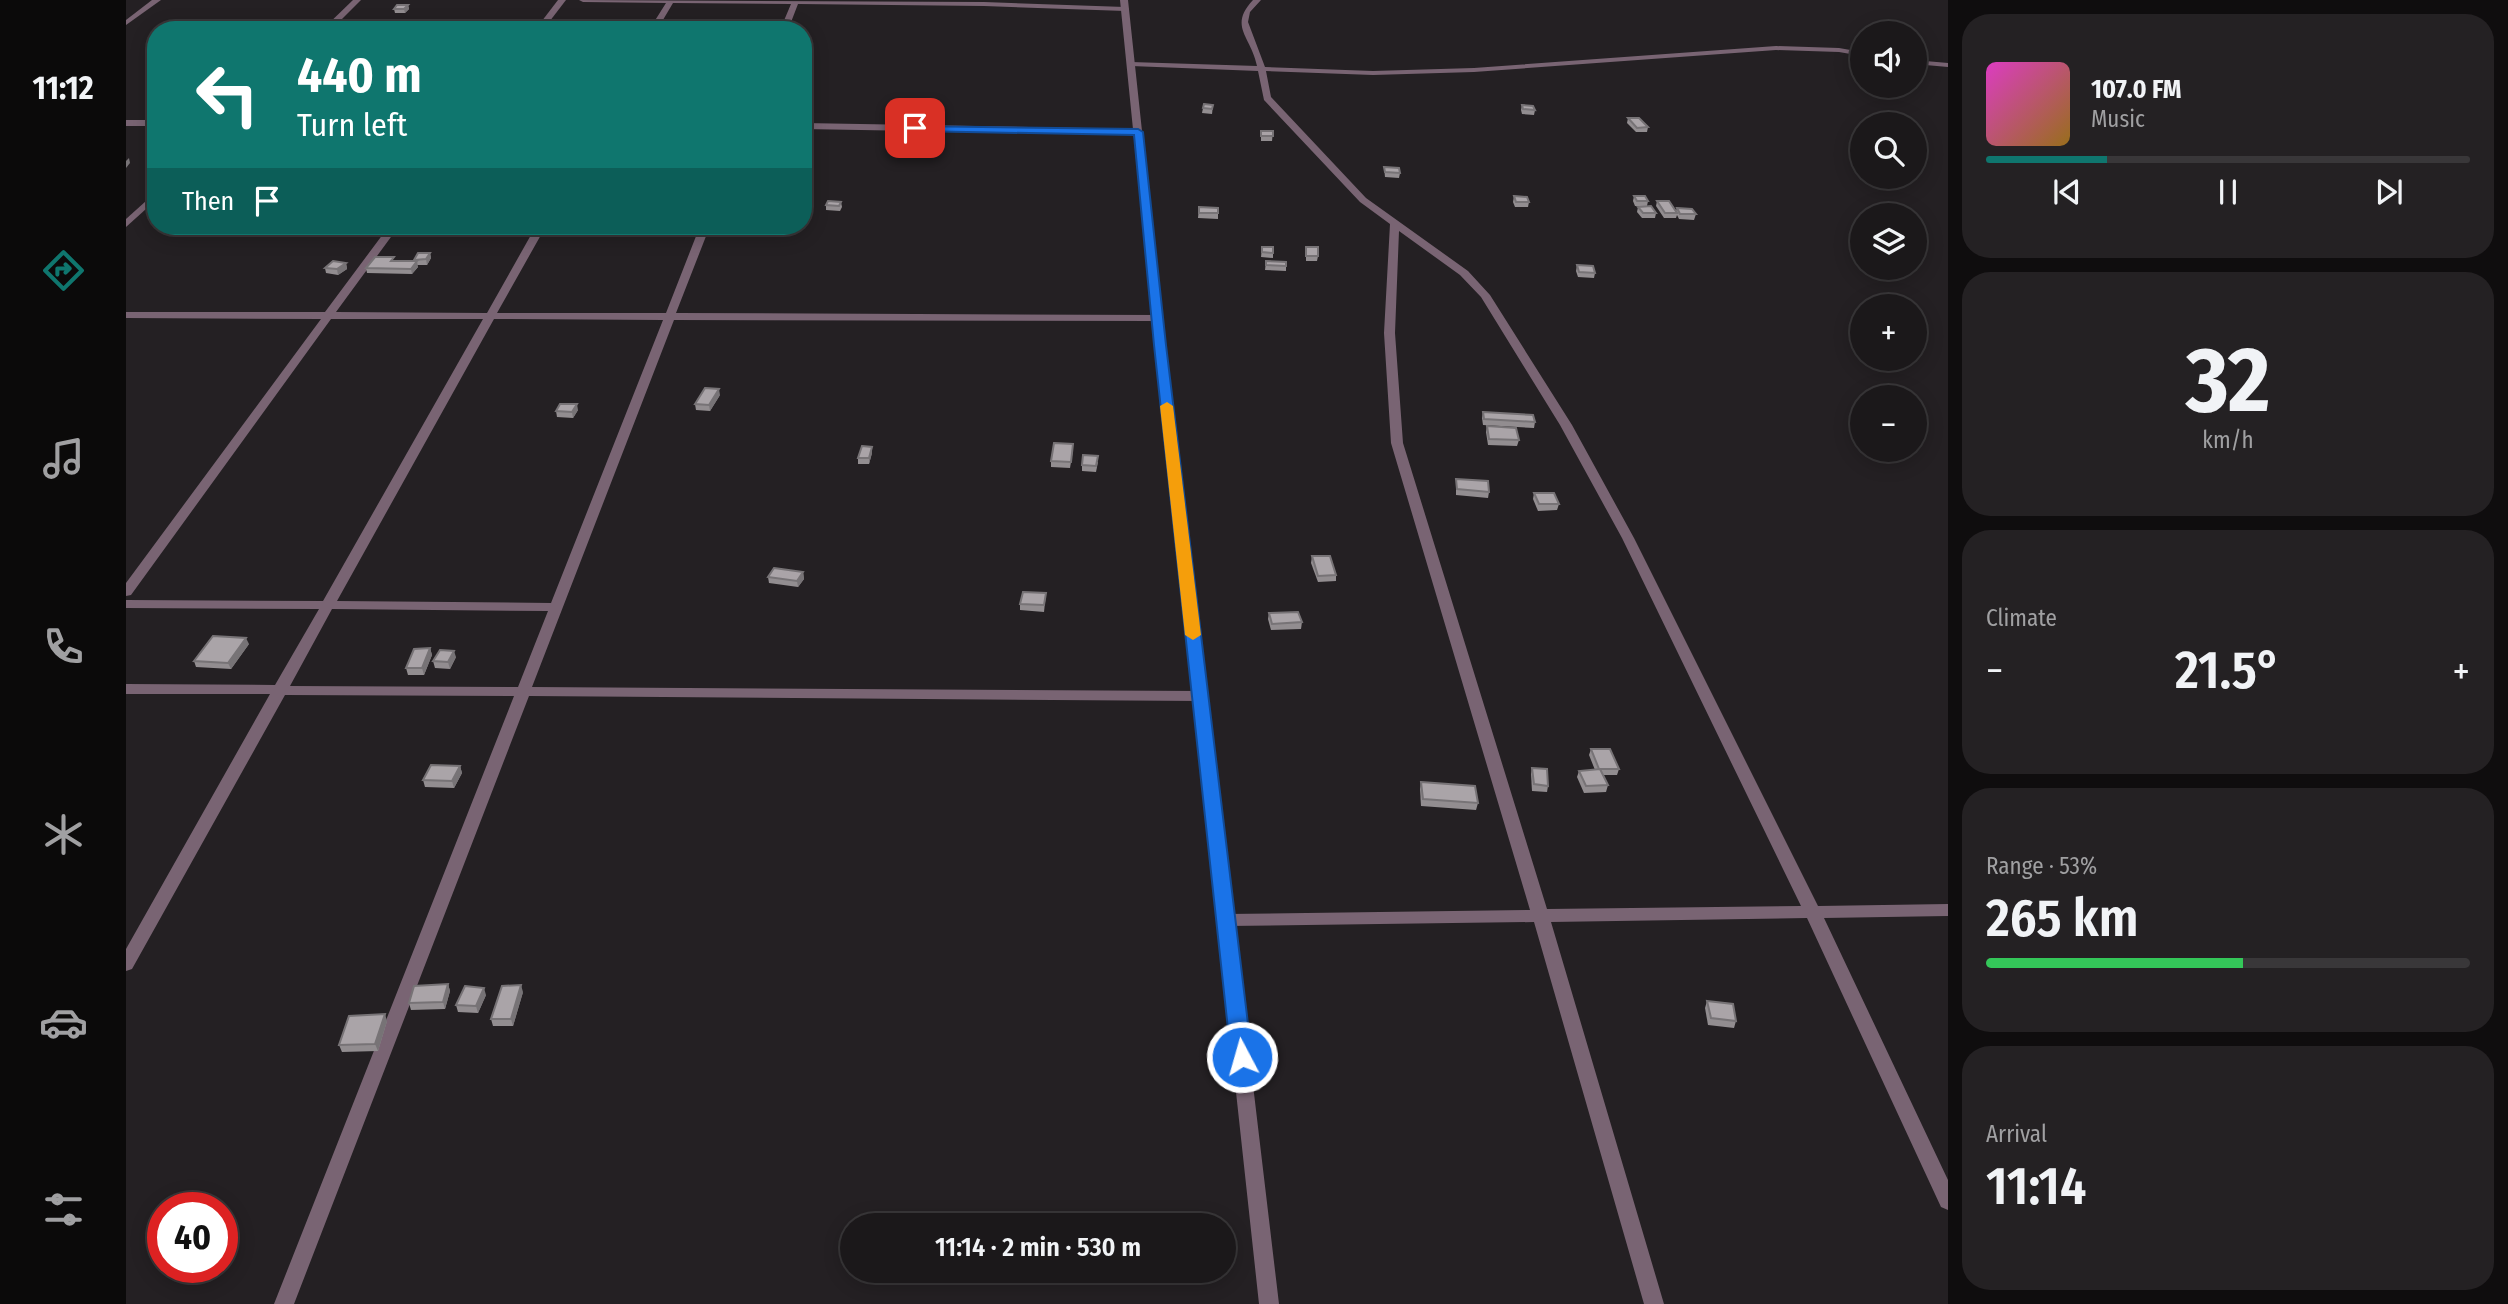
<!DOCTYPE html>
<meta charset="utf-8">
<style>
body{margin:0;font-family:"Fira Sans Condensed",sans-serif;background:#242123;color:#f1f3f6;height:100vh;display:flex;flex-direction:column;font-size:26px;white-space:nowrap}
*{box-sizing:border-box;margin:0}
p{font-size:23px;color:#a0a0a2}
.icon{flex:none;width:38px;height:38px;fill:none;stroke:currentColor;stroke-width:2;stroke-linecap:round;stroke-linejoin:round}
.map{position:relative;flex:1;overflow:hidden}
.sheet{display:flex;flex-direction:column;gap:14px;padding:14px;background:#0f0d0e;width:560px}
.sheet>*{flex:none}
.guide{position:absolute;left:21px;top:21px;width:665px;height:214px;border-radius:28px;box-shadow:0 4px 18px #0003,0 0 0 2px #393739;background:#0f766e;color:#fff;overflow:hidden}
.controls{position:absolute;left:1724px;top:21px;display:grid;gap:14px}
.controls a{display:grid;place-items:center;width:77px;height:77px;border-radius:50%;background:#1b181a;box-shadow:0 4px 18px #0003,0 0 0 2px #393739;font-size:35px}
.speed{position:absolute;left:21px;top:1192px;display:flex;gap:14px;font-size:35px;font-weight:700;text-align:center}
.speed>*{display:grid;place-content:center;width:91px;height:91px;border-radius:50%;background:#1b181a;box-shadow:0 4px 18px #0003,0 0 0 2px #393739;line-height:1}
.speed .limit{border:10px solid #d22;background:#fff;color:#111}
.pin{position:absolute;display:grid;place-items:center;width:60px;height:60px;color:#fff;margin:-30px;border-radius:14px;box-shadow:0 4px 10px #0006}
.me{position:absolute;width:77px;margin:-38px;rotate:354deg;stroke-linejoin:round;filter:drop-shadow(0 0 5px #0008)}
.turn{display:flex;align-items:center;gap:24px;height:147px;padding:0 35px;font-size:32px}
.turn .icon{width:91px;height:91px;stroke-width:2.5}
.turn b{display:block;font-size:49px;line-height:60px}
.then{display:flex;align-items:center;height:66px;padding:0 35px;background:#0003;gap:14px;font-size:26px}
.big{font-size:52px;font-weight:600;line-height:1.1}
.sheet .card{flex:1;display:flex;flex-direction:column;justify-content:center;gap:10px;min-width:0;padding:0 24px;border-radius:28px;background:#242123}
.sheet .dial{align-items:center;gap:0}
.dial b{font-size:91px;line-height:1}
.song{display:flex;align-items:center;gap:21px}
.cover{width:84px;height:84px;border-radius:10px;background:linear-gradient(135deg,hsl(310 70% 55%),hsl(40 70% 35%))}
.played{height:7px;border-radius:4px;background:linear-gradient(90deg,#0f766e 25%,#393739 25%)}
.keys{display:flex;justify-content:space-around;direction:ltr}
.heat{display:flex;justify-content:space-between;align-items:center;font-size:38px;direction:ltr}
.charge{height:10px;border-radius:5px;background:linear-gradient(90deg,#34c759 53%,#393739 0)}
.trip{position:absolute;left:714px;top:1213px;width:396px;height:70px;border-radius:35px;background:#1b181a;box-shadow:0 4px 18px #0003,0 0 0 2px #393739;font-weight:600;line-height:70px;text-align:center}
main{display:flex;flex:1;min-height:0}
.menu{display:flex;flex-direction:column;width:126px;justify-content:space-around;align-items:center;background:#0b0a0a;color:#a0a0a2}
.menu .icon{width:49px;height:49px}
.menu .on{color:#0f766e}
.menu b{font-size:32px;color:#f1f3f6}
.map>svg:first-child{display:block}
.lines{fill:none;stroke-linecap:round;stroke-linejoin:round}
.minor{fill:#796473;fill-rule:evenodd}
.tertiary{fill:#796473;fill-rule:evenodd}
.wall{fill:#928d90}
.shaded-wall{fill:#777376}
.building{fill:#aaa4a8;stroke:#777376;stroke-width:2}
.route{fill:#1a73e8;stroke:#114b97;stroke-width:2}
.slow{fill:#f59e0b}
</style>
<main>
<nav class="menu">
<b>11:12</b>
<svg class="icon on" aria-label="directions" viewBox="0 0 24 24"><path d="M12 3l9 9-9 9-9-9zM9 14v-3h6M13 9l2 2-2 2"/></svg>
<svg class="icon" aria-label="music" viewBox="0 0 24 24"><path d="M9 18V5l10-2v13"/><circle cx="6" cy="18" r="3"/><circle cx="16" cy="16" r="3"/></svg>
<svg class="icon" aria-label="phone" viewBox="0 0 24 24"><path d="M5 4h4l2 5-3 2q2 4 5 5l2-3 5 2v4C11 20 4 13 5 4z"/></svg>
<svg class="icon" aria-label="climate" viewBox="0 0 24 24"><path d="M12 3v18M4 7l16 10M4 17L20 7"/></svg>
<svg class="icon" aria-label="car" viewBox="0 0 24 24"><path d="M5 17H2v-5l4-1 3-4h7l3 4 3 1v5h-3M9 17h6M6 11h13"/><circle cx="7" cy="17" r="2"/><circle cx="17" cy="17" r="2"/></svg>
<svg class="icon" aria-label="filters" viewBox="0 0 24 24"><path d="M4 7h16M4 17h16"/><circle cx="9" cy="7" r="2"/><circle cx="15" cy="17" r="2"/></svg>
</nav>
<div class="map">
<svg width="1822" height="1304" viewBox="0 0 1822 1304">
<rect width="100%" height="100%" fill="#242023"/>
<g class="lines">
<!-- minor -->
<g class="minor">
<polygon points="26,0 35,0 0,25 0,20"/>
<polygon points="227,0 235,0 205,30 196,30"/>
<polygon points="432,0 440,0 417,30 409,30"/>
<polygon points="453,0 858,2 999,7 1003,9 999,11 858,6 672,4 662,30 654,30 665,4 547,3 531,30 523,30 540,3 457,2"/>
<path d="M1127 0H1135L1124 12 1122 22 1139 67 1247 71 1348 68 1650 46 1713 48 1736 52V56L1713 52 1650 50 1348 72 1247 75 1140 71 1145 97 1240 198 1342 271 1364 295 1446 425 1508 538 1692 906 1822 904V916L1698 918 1822 1180V1210L1815 1207 1681 918 1425 922 1538 1304H1518L1408 922 1101 926 1095 924 1093 920 1095 916 1101 914 1404 910 1265 443 1258 333 1264 224 1234 202 1138 100 1132 71 1005 66 1001 64 1005 62 1131 66C1125 36 1102 27 1127 0ZM1273 231 1334 275 1355 297 1434 425 1496 538 1675 906 1421 909 1277 443 1269 333Z"/>
<polygon points="1788,60 1822,63 1822,67 1788,64"/>
<rect x="0" y="120" width="30" height="6"/>
<polygon points="677,123 1012,129 1016,132 1012,135 677,129"/>
<polygon points="30,192 30,200 0,227 0,219"/>
<path d="M263 226H273L210 312 361 313 410 226H420L371 313H540L574 226H584L550 313 1031 315 1036 318 1031 321 548 320 406 687 1074 691 1081 696 1074 701 403 696 168 1304H148L388 696 159 695 6 969 0 971V949L144 694H0V684L149 685 193 609 0 608V600L197 601 357 319H205L5 595 0 596V583L195 319 0 318V312H199ZM368 319 537 320 425 603 211 601ZM206 609 422 611 392 687 164 686Z"/>
</g>
<!-- tertiary -->
<polygon class="tertiary" points="994,0 1002,0 1036,318 1153,1304 1133,1304 1026,318"/>
</g>
<!-- wall -->
<g class="wall">
<polygon points="282,5 283,9 279,13 269,13 268,9"/>
<polygon points="1087,105 1086,114 1076,113 1077,108"/>
<polygon points="1396,105 1409,110 1408,115 1396,114 1395,110"/>
<polygon points="1502,118 1522,127 1521,132 1510,132 1501,123"/>
<polygon points="1135,131 1147,131 1146,141 1135,141"/>
<polygon points="1258,167 1274,173 1273,178 1259,177"/>
<polygon points="1388,196 1403,202 1402,207 1389,207 1387,202"/>
<polygon points="1508,196 1522,201 1521,206 1509,206 1507,201"/>
<polygon points="1531,201 1550,211 1551,208 1570,214 1568,220 1553,219 1551,215 1550,218 1538,218 1530,206"/>
<polygon points="715,202 716,207 714,211 700,210 700,205"/>
<polygon points="1073,207 1092,208 1092,219 1072,218"/>
<polygon points="1512,207 1530,213 1529,218 1516,218 1511,212"/>
<polygon points="1136,247 1147,247 1147,258 1135,257"/>
<polygon points="1180,247 1192,256 1191,261 1180,261"/>
<polygon points="304,253 305,258 301,265 291,265 292,267 286,274 241,273 240,268 269,261 289,261 288,260"/>
<polygon points="1140,261 1160,262 1160,271 1139,270"/>
<polygon points="220,263 221,269 212,275 200,273 199,268"/>
<polygon points="1451,265 1469,273 1468,278 1452,277 1450,271"/>
<polygon points="594,395 584,411 570,410 569,404"/>
<polygon points="452,410 447,418 431,417 430,411"/>
<polygon points="1357,412 1409,422 1408,428 1357,425 1356,418"/>
<polygon points="1361,426 1393,440 1391,446 1362,445 1360,432"/>
<polygon points="947,450 944,468 925,467 925,461"/>
<polygon points="746,453 743,464 732,464 732,458"/>
<polygon points="972,462 970,472 956,471 956,465"/>
<polygon points="1330,479 1363,492 1362,498 1330,495"/>
<polygon points="1408,493 1433,504 1431,510 1412,511 1407,499"/>
<polygon points="1186,556 1210,575 1210,581 1192,582 1185,563"/>
<polygon points="677,572 678,579 672,587 643,583 642,577"/>
<polygon points="920,593 918,612 894,610 894,604"/>
<polygon points="1143,613 1176,622 1175,629 1145,630 1142,619"/>
<polygon points="123,644 105,669 70,667 68,661"/>
<polygon points="304,648 306,655 298,675 282,675 280,668"/>
<polygon points="330,657 324,669 309,668 307,661"/>
<polygon points="1465,749 1493,769 1491,775 1477,775 1482,785 1480,792 1458,793 1451,777 1453,771 1469,770 1463,755"/>
<polygon points="334,766 336,773 328,788 299,787 297,780"/>
<polygon points="1406,768 1422,786 1421,792 1406,791 1405,774"/>
<polygon points="1295,782 1352,803 1350,810 1295,806 1294,789"/>
<polygon points="322,984 324,991 319,1009 285,1010 283,1003"/>
<polygon points="397,992 387,1026 367,1026 365,1019"/>
<polygon points="360,995 352,1013 332,1012 330,1005"/>
<polygon points="1581,1001 1610,1021 1608,1028 1582,1025 1579,1008"/>
<polygon points="261,1021 252,1051 216,1052 213,1045"/>
</g>
<!-- shaded-wall -->
<g class="shaded-wall">
<polygon points="282,5 283,9 279,13 278,9"/>
<polygon points="3,158 4,163 0,168 0,161"/>
<polygon points="304,253 305,258 301,265 300,259"/>
<polygon points="291,261 292,267 286,274 285,269"/>
<polygon points="220,263 221,269 212,275 211,269"/>
<polygon points="593,389 594,395 584,411 583,405"/>
<polygon points="451,404 452,410 447,418 446,412"/>
<polygon points="746,447 746,453 743,464 743,458"/>
<polygon points="677,572 678,579 672,587 671,581"/>
<polygon points="120,638 123,644 105,669 102,663"/>
<polygon points="304,648 306,655 298,675 296,668"/>
<polygon points="328,651 330,657 324,669 322,662"/>
<polygon points="334,766 336,773 328,788 326,781"/>
<polygon points="322,984 324,991 319,1009 317,1002"/>
<polygon points="395,985 397,992 387,1026 385,1019"/>
<polygon points="358,988 360,995 352,1013 350,1006"/>
<polygon points="259,1014 261,1021 252,1051 249,1044"/>
</g>
<!-- building -->
<g class="building">
<polygon points="271,5 282,5 278,9 268,9"/>
<polygon points="1078,104 1087,105 1086,109 1077,108"/>
<polygon points="1396,105 1407,106 1409,110 1397,109"/>
<polygon points="1502,118 1513,118 1522,127 1511,128"/>
<rect x="1135" y="131" width="12" height="5"/>
<polygon points="1258,167 1273,168 1274,173 1259,172"/>
<polygon points="1388,196 1401,197 1403,202 1390,202"/>
<polygon points="1508,196 1519,196 1522,201 1511,201"/>
<polygon points="702,201 715,202 713,206 700,205"/>
<polygon points="1531,201 1543,201 1551,213 1539,213"/>
<polygon points="1525,206 1530,213 1517,213 1512,207"/>
<polygon points="1073,207 1092,208 1092,213 1073,213"/>
<polygon points="1551,208 1566,209 1570,214 1554,214"/>
<polygon points="1136,247 1147,247 1147,253 1136,252"/>
<rect x="1180" y="247" width="12" height="9"/>
<polygon points="292,253 304,253 300,259 288,260"/>
<polygon points="249,257 268,257 265,261 291,261 285,269 240,268"/>
<polygon points="207,261 220,263 211,269 199,268"/>
<polygon points="1140,261 1160,262 1160,266 1140,265"/>
<polygon points="1451,265 1467,266 1469,273 1453,272"/>
<polygon points="579,388 593,389 583,405 569,404"/>
<polygon points="434,404 451,404 446,412 430,411"/>
<polygon points="1357,412 1407,415 1409,422 1358,419"/>
<polygon points="1361,426 1390,428 1393,440 1363,439"/>
<polygon points="928,443 947,444 945,462 925,461"/>
<polygon points="736,446 746,447 743,458 732,458"/>
<polygon points="957,455 972,456 970,466 956,465"/>
<polygon points="1330,479 1362,481 1363,492 1331,489"/>
<polygon points="1408,493 1428,493 1433,504 1413,504"/>
<polygon points="1186,556 1204,556 1210,575 1192,576"/>
<polygon points="648,568 677,572 671,581 642,577"/>
<polygon points="897,592 920,593 918,605 894,604"/>
<polygon points="1172,612 1176,622 1146,624 1143,613"/>
<polygon points="87,636 120,638 102,663 68,661"/>
<polygon points="304,648 296,668 280,668 288,649"/>
<polygon points="314,650 328,651 322,662 307,661"/>
<polygon points="1465,749 1484,749 1493,769 1473,769"/>
<polygon points="305,765 334,766 326,781 297,780"/>
<polygon points="1406,768 1421,769 1422,786 1408,784"/>
<polygon points="1474,769 1482,785 1460,786 1453,771"/>
<polygon points="1295,782 1349,786 1352,803 1297,799"/>
<polygon points="322,984 317,1002 283,1003 288,986"/>
<polygon points="395,985 385,1019 365,1019 376,986"/>
<polygon points="339,986 358,988 350,1006 330,1005"/>
<polygon points="1581,1001 1607,1004 1610,1021 1585,1018"/>
<polygon points="259,1014 249,1044 213,1045 223,1016"/>
</g>
<!-- route -->
<polygon class="route" points="785,126 1012,129 1017,132 1040,345 1126,1057 1123,1063 1116,1066 1108,1063 1105,1057 1028,345 1008,135 789,131 784,128"/>
<!-- slow -->
<polygon class="slow" points="1041,402 1047,406 1075,635 1067,640 1059,635 1034,406"/>
</svg>
<div class="controls">
<a><svg class="icon" aria-label="sound" viewBox="0 0 24 24"><path d="M4 9h4l5-4v14l-5-4H4zM17 9q2 3 0 6"/></svg></a>
<a><svg class="icon" aria-label="search" viewBox="0 0 24 24"><circle cx="10" cy="10" r="6"/><path d="M15 15l6 6"/></svg></a>
<a><svg class="icon" aria-label="layers" viewBox="0 0 24 24"><path d="M12 4l9 5-9 5-9-5zM3 14l9 5 9-5"/></svg></a>
<a>+</a>
<a>−</a>
</div>
<div class="speed"><div class="limit">40</div></div>
<div class="pin" style="left:789px;top:128px;background:#d93025"><svg class="icon" aria-label="arrive" viewBox="0 0 24 24"><path d="M6 21V4h12l-3 4 3 4H6"/></svg></div>
<svg class="me" style="left:1116px;top:1057px" viewBox="-20 -20 40 40"><circle r="17" fill="#1a73e8" stroke="#fff" stroke-width="3"/><path d="M0-11L8 9 0 5-8 9z" fill="#fff"/></svg>
<div class="trip">11:14 · 2 min · 530 m</div>
<div class="guide">
<div class="turn"><svg class="icon" aria-label="left" viewBox="0 0 24 24"><path d="M17 20v-9H6M10 6l-5 5 5 5"/></svg><div><b>440 m</b>Turn left</div></div>
<div class="then">Then<svg class="icon" aria-label="arrive" viewBox="0 0 24 24"><path d="M6 21V4h12l-3 4 3 4H6"/></svg></div>
</div>
</div>
<section class="sheet">
<div class="card">
<div class="song"><i class="cover"></i><div><b>107.0 FM</b><p>Music</p></div></div>
<div class="played"></div>
<div class="keys"><svg class="icon" aria-label="previous" viewBox="0 0 24 24"><path d="M18 5L8 12l10 7zM5 5v14"/></svg><svg class="icon" aria-label="pause" viewBox="0 0 24 24"><path d="M8 5v14M16 5v14"/></svg><svg class="icon" aria-label="next" viewBox="0 0 24 24"><path d="M6 5l10 7-10 7zM19 5v14"/></svg></div>
</div>
<div class="card dial"><b>32</b><p>km/h</p></div>
<div class="card"><p>Climate</p>
<div class="heat"><a>−</a><b class="big">21.5°</b><a>+</a></div>
</div>
<div class="card"><p>Range · 53%</p><b class="big">265 km</b><div class="charge"></div></div>
<div class="card"><p>Arrival</p><b class="big">11:14</b></div>
</section>
</main>
